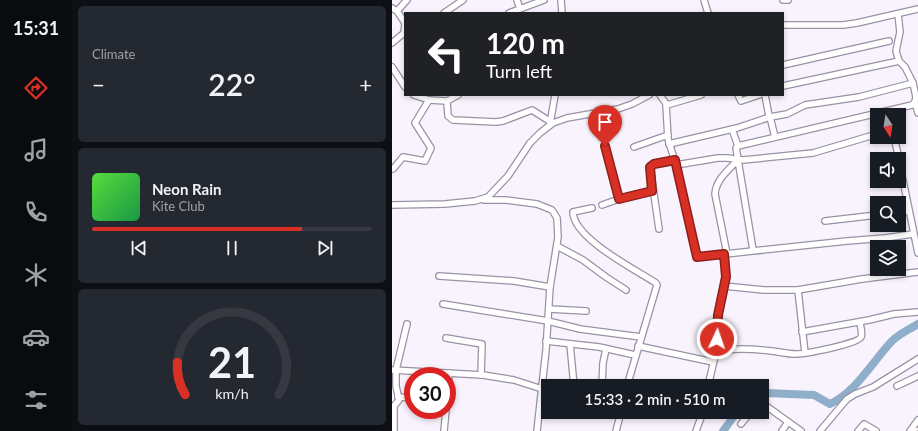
<!DOCTYPE html>
<meta charset="utf-8">
<style>
body{margin:0;font-family:Lato,sans-serif;background:#242831;color:#f1f3f6;height:100vh;display:flex;flex-direction:column;font-size:15px;white-space:nowrap}
*{box-sizing:border-box;margin:0}
p{font-size:13px;color:#9ea1a6}
.icon{flex:none;width:22px;height:22px;fill:none;stroke:currentColor;stroke-width:2;stroke-linecap:round;stroke-linejoin:round}
.map{position:relative;flex:1;overflow:hidden}
.sheet{display:flex;flex-direction:column;gap:6px;padding:6px;background:#0d0f14;width:320px}
.sheet>*{flex:none}
.guide{position:absolute;left:12px;top:12px;width:380px;height:84px;border-radius:0px;box-shadow:0 2px 6px #0003;background:#202124;color:#fff;overflow:hidden}
.needle{width:26px;rotate:168deg}
.controls{position:absolute;left:478px;top:108px;display:grid;gap:8px}
.controls a{display:grid;place-items:center;width:36px;height:36px;border-radius:0px;background:#171b24;box-shadow:0 2px 6px #0003;font-size:20px}
.speed{position:absolute;left:12px;top:367px;display:flex;gap:8px;font-size:20px;font-weight:700;text-align:center}
.speed>*{display:grid;place-content:center;width:52px;height:52px;border-radius:50%;background:#171b24;box-shadow:0 2px 6px #0003;line-height:1}
.speed .limit{border:6px solid #d22;background:#fff;color:#111}
.pin{position:absolute;display:grid;place-items:center;width:34px;height:34px;color:#fff;margin:-41px -17px;border-radius:50% 50% 50% 0;rotate:-45deg;box-shadow:0 0 4px #0007}
.pin .icon{rotate:45deg}
.me{position:absolute;width:44px;margin:-22px;rotate:3deg;stroke-linejoin:round;filter:drop-shadow(0 0 3px #0008)}
.turn{display:flex;align-items:center;gap:14px;height:84px;padding:0 16px;font-size:18px}
.turn .icon{width:52px;height:52px;stroke-width:2.5}
.turn b{display:block;font-size:28px;line-height:34px}
.big{font-size:30px;font-weight:600;line-height:1.1}
.sheet .widget{flex:1;display:flex;flex-direction:column;justify-content:center;gap:6px;min-width:0;padding:0 14px;border-radius:6px;background:#242831}
.sheet .dial{align-items:center;gap:0}
.dial svg{height:104px;overflow:visible;fill:none;stroke:#363941;stroke-width:7;stroke-linecap:round;text-anchor:middle}
.dial text{fill:#f1f3f6;stroke:none}
.song{display:flex;align-items:center;gap:12px}
.cover{width:48px;height:48px;border-radius:6px;background:linear-gradient(135deg,hsl(110 70% 55%),hsl(140 70% 35%))}
.played{height:4px;border-radius:2px;background:linear-gradient(90deg,#d93025 75%,#363941 75%)}
.keys{display:flex;justify-content:space-around;direction:ltr}
.heat{display:flex;justify-content:space-between;align-items:center;font-size:22px;direction:ltr}
.trip{position:absolute;left:149px;top:379px;width:228px;height:40px;border-radius:0px;background:#171b24;box-shadow:0 2px 6px #0003;font-weight:600;line-height:40px;text-align:center}
main{display:flex;flex:1;min-height:0}
.menu{display:flex;flex-direction:column;width:72px;justify-content:space-around;align-items:center;background:#090b0e;color:#9ea1a6}
.menu .icon{width:28px;height:28px}
.menu .active{color:#d93025}
.menu b{font-size:18px;color:#f1f3f6}
.map>svg:first-child{display:block}
.lines{fill:none;stroke-linecap:round;stroke-linejoin:round}
.river{stroke:#8faec9;stroke-width:8}
.service-casing{stroke:#9b91a6;stroke-width:4.5}
.minor-casing{stroke:#9b91a6;stroke-width:8}
.service{stroke:#fff;stroke-width:2.5}
.minor{stroke:#fff;stroke-width:5.5}
.route-casing{stroke:#8d1f18;stroke-width:10}
.route{stroke:#d93025;stroke-width:7}
</style>
<main>
<nav class="menu">
<b>15:31</b>
<svg class="icon active" aria-label="directions" viewBox="0 0 24 24"><path d="M12 3l9 9-9 9-9-9zM9 14v-3h6M13 9l2 2-2 2"/></svg>
<svg class="icon" aria-label="music" viewBox="0 0 24 24"><path d="M9 18V5l10-2v13"/><circle cx="6" cy="18" r="3"/><circle cx="16" cy="16" r="3"/></svg>
<svg class="icon" aria-label="phone" viewBox="0 0 24 24"><path d="M5 4h4l2 5-3 2q2 4 5 5l2-3 5 2v4C11 20 4 13 5 4z"/></svg>
<svg class="icon" aria-label="climate" viewBox="0 0 24 24"><path d="M12 3v18M4 7l16 10M4 17L20 7"/></svg>
<svg class="icon" aria-label="car" viewBox="0 0 24 24"><path d="M5 17H2v-5l4-1 3-4h7l3 4 3 1v5h-3M9 17h6M6 11h13"/><circle cx="7" cy="17" r="2"/><circle cx="17" cy="17" r="2"/></svg>
<svg class="icon" aria-label="filters" viewBox="0 0 24 24"><path d="M4 7h16M4 17h16"/><circle cx="9" cy="7" r="2"/><circle cx="15" cy="17" r="2"/></svg>
</nav>
<section class="sheet">
<div class="widget"><p>Climate</p>
<div class="heat"><a>−</a><b class="big">22°</b><a>+</a></div>
</div>
<div class="widget">
<div class="song"><i class="cover"></i><div><b>Neon Rain</b><p>Kite Club</p></div></div>
<div class="played"></div>
<div class="keys"><svg class="icon" aria-label="previous" viewBox="0 0 24 24"><path d="M18 5L8 12l10 7zM5 5v14"/></svg><svg class="icon" aria-label="pause" viewBox="0 0 24 24"><path d="M8 5v14M16 5v14"/></svg><svg class="icon" aria-label="next" viewBox="0 0 24 24"><path d="M6 5l10 7-10 7zM19 5v14"/></svg></div>
</div>
<div class="widget dial"><svg viewBox="0 0 100 80">
<path d="M14 69A42 42 0 1 1 86 69"/>
<path d="M14 69A42 42 0 0 1 8 44" stroke="#d93025"/>
<text x="50" y="56" font-size="32" font-weight="700">21</text>
<text x="50" y="72" font-size="11">km/h</text>
</svg></div>
</section>
<div class="map">
<svg width="526" height="431" viewBox="0 0 526 431">
<rect width="100%" height="100%" fill="#f8f3fd"/>
<g class="lines">
<!-- river -->
<g class="river">
<path d="M370 395 374 393 422 395 438 404C465 391 480 362 500 341 507 334 518 329 526 324"/>
<polyline points="331,431 345,412"/>
</g>
<defs>
<polyline id="service" points="519,431 526,429"/>
<g id="minor">
<polyline points="125,0 128,9"/>
<polyline points="169,0 170,13"/>
<polyline points="312,0 316,13"/>
<polyline points="391,0 396,0"/>
<polyline points="0,8 5,11 13,23"/>
<polyline points="5,11 15,0"/>
<polyline points="52,13 71,0"/>
<polyline points="117,13 152,0"/>
<polyline points="391,25 451,25 465,23 526,9"/>
<polyline points="0,43 12,33 13,24"/>
<polyline points="391,65 497,41"/>
<polyline points="0,67 13,87"/>
<polyline points="391,86 507,61"/>
<polyline points="268,95 275,105 309,95"/>
<polyline points="346,95 349,101 367,95"/>
<polyline points="373,95 377,116 378,117 395,114 413,105 467,97 521,83"/>
<polyline points="37,100 55,101 66,95"/>
<polyline points="55,101 56,116 61,120 104,122 111,121 140,110 159,122"/>
<polyline points="523,102 526,113"/>
<polyline points="274,104 276,139 284,165 305,257 455,241 493,238 521,234"/>
<polyline points="158,124 163,95"/>
<polyline points="340,129 346,146"/>
<polyline points="502,137 507,159"/>
<polyline points="277,144 345,128 378,117 383,137"/>
<polyline points="213,147 227,199"/>
<polyline points="242,147 276,135"/>
<polyline points="507,161 526,253"/>
<polyline points="284,165 326,158 335,158 351,160 421,153 485,134"/>
<polyline points="0,169 1,169 11,157 33,161 39,148 23,123 37,100 22,95"/>
<polyline points="92,200 114,200 145,204 160,210 165,218 166,237 158,287 154,350 145,431"/>
<polyline points="0,205 53,204 83,201 96,197 116,176 138,143 148,133 161,123 175,118 226,109 240,104 257,95"/>
<polyline points="210,205 230,198 260,191"/>
<path d="M200 208 181 212C181 238 244 270 264 283L265 285 235 386"/>
<polyline points="507,212 517,211"/>
<polyline points="433,221 485,215"/>
<polyline points="267,229 258,167 262,164 283,160"/>
<polyline points="165,246 191,260 214,277 234,290"/>
<polyline points="361,250 344,148 346,146 520,105 523,102 524,97 521,83 513,67 507,61 504,51 508,32 506,14"/>
<path d="M335 254 323 194C324 180 336 170 346 160"/>
<polyline points="47,276 122,281 158,287"/>
<polyline points="332,286 372,290 406,290 470,279 526,272"/>
<polyline points="406,290 413,353"/>
<polyline points="51,304 156,321 188,329 249,337"/>
<polyline points="157,309 194,311"/>
<polyline points="410,332 477,320 502,314 526,312"/>
<polyline points="54,338 90,344 89,375"/>
<polyline points="154,341 207,347 243,355"/>
<polyline points="178,344 182,386"/>
<polyline points="246,346 321,362"/>
<polyline points="324,352 326,315 334,277 332,254"/>
<polyline points="0,370 91,375 122,380 150,389"/>
<polyline points="210,386 211,363 214,349"/>
<path d="M316 386 324 352C341 347 363 349 380 351 388 352 396 354 404 354 413 354 466 344 469 337 471 333 468 326 468 322"/>
<polyline points="505,386 526,376"/>
<polyline points="6,397 21,398"/>
<polyline points="55,398 57,373"/>
<polyline points="370,403 409,431"/>
<polyline points="148,405 156,406"/>
<polyline points="349,424 359,412"/>
<polyline points="2,431 2,406 7,400 4,386 4,370 15,324"/>
<polyline points="52,431 54,410"/>
<polyline points="224,431 229,412"/>
<polyline points="304,431 311,412"/>
<polyline points="390,431 396,422"/>
<polyline points="428,431 455,399 463,394 481,387 526,359"/>
<polyline points="466,431 472,424 484,431"/>
<polyline points="518,431 526,420"/>
</g>
</defs>
<!-- service casing -->
<use href="#service" class="service-casing"/>
<!-- minor casing -->
<use href="#minor" class="minor-casing"/>
<!-- service -->
<use href="#service" class="service"/>
<!-- minor -->
<use href="#minor" class="minor"/>
</g>
<g class="lines">
<defs>
<polyline id="route" points="213,146 227,199 260,191 258,167 262,164 283,160 305,257 332,254 334,277 326,315 325,339"/>
</defs>
<!-- route casing -->
<use href="#route" class="route-casing"/>
<!-- route -->
<use href="#route" class="route"/>
</g>
</svg>
<div class="controls">
<a><svg class="needle" viewBox="-14 -14 28 28"><path d="M0-13l5 13h-10z" fill="#e53935"/><path d="M0 13l5-13h-10z" fill="#9ea1a6"/></svg></a>
<a><svg class="icon" aria-label="sound" viewBox="0 0 24 24"><path d="M4 9h4l5-4v14l-5-4H4zM17 9q2 3 0 6"/></svg></a>
<a><svg class="icon" aria-label="search" viewBox="0 0 24 24"><circle cx="10" cy="10" r="6"/><path d="M15 15l6 6"/></svg></a>
<a><svg class="icon" aria-label="layers" viewBox="0 0 24 24"><path d="M12 4l9 5-9 5-9-5zM3 14l9 5 9-5"/></svg></a>
</div>
<div class="speed"><div class="limit">30</div></div>
<div class="pin" style="left:213px;top:146px;background:#d93025"><svg class="icon" aria-label="arrive" viewBox="0 0 24 24"><path d="M6 21V4h12l-3 4 3 4H6"/></svg></div>
<svg class="me" style="left:325px;top:339px" viewBox="-20 -20 40 40"><circle r="17" fill="#d93025" stroke="#fff" stroke-width="3"/><path d="M0-11L8 9 0 5-8 9z" fill="#fff"/></svg>
<div class="trip">15:33 · 2 min · 510 m</div>
<div class="guide">
<div class="turn"><svg class="icon" aria-label="left" viewBox="0 0 24 24"><path d="M17 20v-9H6M10 6l-5 5 5 5"/></svg><div><b>120 m</b>Turn left</div></div>
</div>
</div>
</main>
